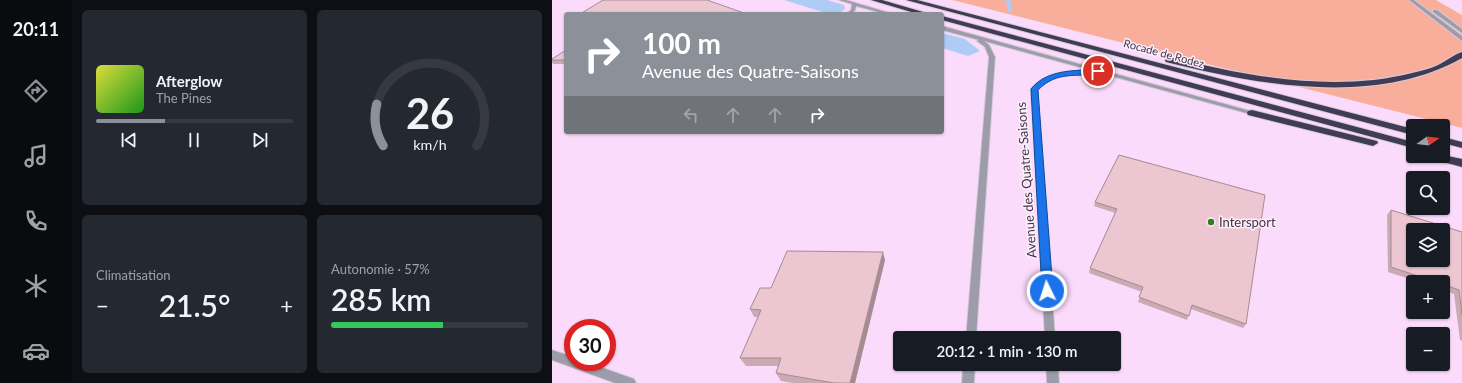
<!DOCTYPE html>
<html lang="fr">
<meta charset="utf-8">
<style>
body{margin:0;font-family:Lato,sans-serif;background:#242831;color:#f1f3f6;height:100vh;display:flex;flex-direction:column;font-size:15px;white-space:nowrap}
*{box-sizing:border-box;margin:0}
p{font-size:13px;color:#9ea1a6}
.icon{flex:none;width:22px;height:22px;fill:none;stroke:currentColor;stroke-width:2;stroke-linecap:round;stroke-linejoin:round}
.map{position:relative;flex:1;overflow:hidden}
.details{display:flex;flex-direction:column;gap:10px;padding:10px;background:#0d0f14;width:480px}
.details>*{flex:none}
.hud{position:absolute;left:12px;top:12px;width:380px;height:122px;border-radius:4px;box-shadow:0 1px 3px #0004;background:#8c9099;color:#fff;overflow:hidden}
.needle{width:26px;rotate:76deg}
.buttons{position:absolute;left:854px;top:119px;display:grid;gap:8px}
.buttons a{display:grid;place-items:center;width:44px;height:44px;border-radius:4px;background:#171b24;box-shadow:0 1px 3px #0004;font-size:20px}
.speed{position:absolute;left:12px;top:319px;display:flex;gap:8px;font-size:20px;font-weight:700;text-align:center}
.speed>*{display:grid;place-content:center;width:52px;height:52px;border-radius:50%;background:#171b24;box-shadow:0 1px 3px #0004;line-height:1}
.speed .limit{border:6px solid #d22;background:#fff;color:#111}
.pin{position:absolute;display:grid;place-items:center;width:34px;height:34px;color:#fff;margin:-17px;border:2px solid #fff;border-radius:50%;box-shadow:0 1px 4px #0007}
.me{position:absolute;width:44px;margin:-22px;rotate:356deg;stroke-linejoin:round;filter:drop-shadow(0 0 3px #0008)}
.turn{display:flex;align-items:center;gap:14px;height:84px;padding:0 12px;font-size:18px}
.turn .icon{width:52px;height:52px;stroke-width:2.5}
.turn b{display:block;font-size:28px;line-height:34px}
.lanes{display:flex;align-items:center;height:38px;padding:0 12px;background:#0003;justify-content:center;gap:20px;direction:ltr}
.lanes .off{opacity:.35}
.big{font-size:30px;font-weight:600;line-height:1.1}
.details .card{flex:1;display:flex;flex-direction:column;justify-content:center;gap:6px;min-width:0;padding:0 14px;border-radius:6px;background:#242831}
.details .dial{align-items:center;gap:0}
.dial svg{height:104px;overflow:visible;fill:none;stroke:#363941;stroke-width:7;stroke-linecap:round;text-anchor:middle}
.dial text{fill:#f1f3f6;stroke:none}
.song{display:flex;align-items:center;gap:12px}
.cover{width:48px;height:48px;border-radius:6px;background:linear-gradient(135deg,hsl(60 70% 55%),hsl(120 70% 35%))}
.played{height:4px;border-radius:2px;background:linear-gradient(90deg,#8c9099 35%,#363941 35%)}
.keys{display:flex;justify-content:space-around;direction:ltr}
.heat{display:flex;justify-content:space-between;align-items:center;font-size:22px;direction:ltr}
.charge{height:6px;border-radius:3px;background:linear-gradient(90deg,#34c759 57%,#363941 0)}
.details .tiles{flex:1;display:grid;gap:10px;grid-template-columns:repeat(2,1fr)}
.trip{position:absolute;left:341px;top:331px;width:228px;height:40px;border-radius:4px;background:#171b24;box-shadow:0 1px 3px #0004;font-weight:600;line-height:40px;text-align:center}
main{display:flex;flex:1;min-height:0}
.tabs{display:flex;flex-direction:column;width:72px;justify-content:space-around;align-items:center;background:#090b0e;color:#9ea1a6}
.tabs .icon{width:28px;height:28px}
.tabs .selected{color:#8c9099}
.tabs b{font-size:18px;color:#f1f3f6}
.map>svg:first-child{display:block}
.built{fill:#fbdbfb;fill-rule:evenodd}
.green{fill:#f8ae9a}
.water{fill:#afccf4}
.lines{fill:none;stroke-linecap:round;stroke-linejoin:round}
.stream{stroke:#afccf4;stroke-width:4.5}
.street-casing{stroke:#d8c9d8;stroke-width:2}
.highway-casing{stroke:#d8c9d8;stroke-width:2}
.street{fill:#9d9caa;fill-rule:evenodd}
.highway{fill:#403c56;fill-rule:evenodd}
.wall{fill:#cbaab3}
.shaded-wall{fill:#a58b92}
.building{fill:#ecc6d0;stroke:#a58b92;fill-rule:evenodd}
.route{fill:#1a73e8;stroke:#114b97}
.poi-dot{fill:#327c22;stroke:#feeefe;stroke-width:1.5}
.labels{text-anchor:middle;dominant-baseline:central;stroke-width:3;stroke-linejoin:round;paint-order:stroke}
.far-street-label{font-size:11px;fill:#403640;stroke:#feeefe}
.street-label{font-size:13px;fill:#403640;stroke:#feeefe}
.poi-label{font-size:13px;fill:#403640;stroke:#feeefe;text-anchor:start}
</style>
<main>
<nav class="tabs">
<b>20:11</b>
<svg class="icon selected" aria-label="directions" viewBox="0 0 24 24"><path d="M12 3l9 9-9 9-9-9zM9 14v-3h6M13 9l2 2-2 2"/></svg>
<svg class="icon" aria-label="music" viewBox="0 0 24 24"><path d="M9 18V5l10-2v13"/><circle cx="6" cy="18" r="3"/><circle cx="16" cy="16" r="3"/></svg>
<svg class="icon" aria-label="phone" viewBox="0 0 24 24"><path d="M5 4h4l2 5-3 2q2 4 5 5l2-3 5 2v4C11 20 4 13 5 4z"/></svg>
<svg class="icon" aria-label="climate" viewBox="0 0 24 24"><path d="M12 3v18M4 7l16 10M4 17L20 7"/></svg>
<svg class="icon" aria-label="car" viewBox="0 0 24 24"><path d="M5 17H2v-5l4-1 3-4h7l3 4 3 1v5h-3M9 17h6M6 11h13"/><circle cx="7" cy="17" r="2"/><circle cx="17" cy="17" r="2"/></svg>
</nav>
<section class="details">
<div class="tiles">
<div class="card">
<div class="song"><i class="cover"></i><div><b>Afterglow</b><p>The Pines</p></div></div>
<div class="played"></div>
<div class="keys"><svg class="icon" aria-label="previous" viewBox="0 0 24 24"><path d="M18 5L8 12l10 7zM5 5v14"/></svg><svg class="icon" aria-label="pause" viewBox="0 0 24 24"><path d="M8 5v14M16 5v14"/></svg><svg class="icon" aria-label="next" viewBox="0 0 24 24"><path d="M6 5l10 7-10 7zM19 5v14"/></svg></div>
</div>
<div class="card dial"><svg viewBox="0 0 100 80">
<path d="M14 69A42 42 0 1 1 86 69"/>
<path d="M14 69A42 42 0 0 1 9 37" stroke="#8c9099"/>
<text x="50" y="56" font-size="32" font-weight="700">26</text>
<text x="50" y="72" font-size="11">km/h</text>
</svg></div>
<div class="card"><p>Climatisation</p>
<div class="heat"><a>−</a><b class="big">21.5°</b><a>+</a></div>
</div>
<div class="card"><p>Autonomie · 57%</p><b class="big">285 km</b><div class="charge"></div></div>
</div>
</section>
<div class="map">
<svg width="910" height="383" viewBox="0 0 910 383">
<rect width="100%" height="100%" fill="#feeefe"/>
<!-- built -->
<g class="built">
<path d="M0 0H400L910 128V383H0ZM14 14H390V132H14ZM861 126H891V156H861ZM861 178H891V208H861ZM861 230H891V260H861ZM861 282H891V312H861ZM21 328H55V362H21ZM861 334H891V364H861ZM348 338H562V364H348Z"/>
<polygon points="884,0 910,0 910,15"/>
</g>
<!-- green -->
<polygon class="green" points="400,0 884,0 910,15 910,128"/>
<!-- water -->
<g class="water">
<polygon points="232,0 275,0 292,5 293,9 286,14 277,14"/>
<polygon points="390,33 413,39 428,51 416,56 390,48"/>
</g>
<g class="lines">
<!-- stream -->
<polyline class="stream" points="456,0 458,10"/>
<defs>
<g id="street">
<polygon points="287,0 294,0 341,14 334,14 304,6 303,10 300,14 295,14 299,10 300,4"/>
<polygon points="857,0 862,0 910,36 910,41"/>
<polygon points="881,10 885,10 910,29 910,33 881,12"/>
<path d="M390 26 702 112 703 113 700 115 698 114 541 71V73L539 74C517 75 503 74 485 89L503 338H493L479 89C494 72 516 71 538 70L432 41 437 45 443 57 424 338H414L437 57 433 47 425 41 427 40 390 30Z"/>
<polygon points="0,350 21,357 21,362 34,362 82,379 84,383 63,383 0,360"/>
<polygon points="411,364 423,364 422,383 410,383"/>
<polygon points="494,364 506,364 507,383 495,383"/>
</g>
<g id="highway">
<polygon points="319,0 330,0 378,14 366,14"/>
<polygon points="354,0 365,0 861,129 861,135"/>
<polygon points="390,16 861,142 861,148 390,20"/>
<path d="M910 52V58C823 107 706 85 614 62L613 60 617 57C694 76 781 93 860 73 868 71 878 69 886 65 894 61 901 55 910 52Z"/>
<polygon points="700,110 825,141 826,143 821,146 696,115 695,113 696,111"/>
<polygon points="891,137 910,142 910,148 891,143"/>
<polygon points="891,155 910,159 910,167 876,158 874,156"/>
</g>
</defs>
<!-- street casing -->
<use href="#street" class="street-casing"/>
<!-- highway casing -->
<use href="#highway" class="highway-casing"/>
<!-- street -->
<use href="#street" class="street"/>
<!-- highway -->
<use href="#highway" class="highway"/>
</g>
<!-- wall -->
<g class="wall">
<polygon points="14,50 14,64 1,64 0,62 0,59"/>
<polygon points="567,155 694,324 691,328 639,309 635,320 586,302 590,292 537,273 538,268 563,213 542,206 543,202"/>
<polygon points="839,210 910,232 910,341 908,340 902,294 891,290 891,282 867,282 836,272 835,215"/>
<polygon points="333,260 303,383 241,383 229,381 224,373 227,366 194,366 188,358 206,317 202,317 198,309 219,288"/>
</g>
<!-- shaded-wall -->
<polygon class="shaded-wall" points="331,252 333,260 303,383 298,383"/>
<!-- building -->
<g class="building">
<polygon points="51,0 155,0 192,13 191,14 28,14"/>
<polygon points="14,50 14,60 0,60 0,59"/>
<polygon points="567,155 713,195 694,324 640,305 637,316 587,297 591,287 538,268 565,209 543,202"/>
<path d="M839 210 910 232V315L907 290 891 284V282H884L839 267ZM861 230H891V260H861Z"/>
<polygon points="235,251 331,252 298,383 282,383 224,373 229,358 188,358 209,310 198,309 208,288 219,288"/>
</g>
<!-- route -->
<path class="route" d="M546 69 549 71 548 73C523 78 506 70 486 90L501 291 499 295 495 296 491 295 490 291 479 89C495 69 522 71 546 69Z"/>
<!-- markers -->
<circle class="poi-dot" cx="659" cy="222" r="4"/>
<g class="labels">
<!-- far-street labels -->
<g class="far-street-label">
<text transform="translate(612 53) rotate(15)">Rocade de Rodez</text>
</g>
<!-- street labels -->
<g class="street-label">
<text transform="translate(474 180) rotate(-94)">Avenue des Quatre-Saisons</text>
</g>
<!-- poi labels -->
<g class="poi-label">
<text x="667" y="222">Intersport</text>
</g>
</g>
</svg>
<div class="buttons">
<a><svg class="needle" viewBox="-14 -14 28 28"><path d="M0-13l5 13h-10z" fill="#e53935"/><path d="M0 13l5-13h-10z" fill="#9ea1a6"/></svg></a>
<a><svg class="icon" aria-label="search" viewBox="0 0 24 24"><circle cx="10" cy="10" r="6"/><path d="M15 15l6 6"/></svg></a>
<a><svg class="icon" aria-label="layers" viewBox="0 0 24 24"><path d="M12 4l9 5-9 5-9-5zM3 14l9 5 9-5"/></svg></a>
<a>+</a>
<a>−</a>
</div>
<div class="speed"><div class="limit">30</div></div>
<div class="pin" style="left:546px;top:71px;background:#d93025"><svg class="icon" aria-label="arrive" viewBox="0 0 24 24"><path d="M6 21V4h12l-3 4 3 4H6"/></svg></div>
<svg class="me" style="left:495px;top:291px" viewBox="-20 -20 40 40"><circle r="17" fill="#1a73e8" stroke="#fff" stroke-width="3"/><path d="M0-11L8 9 0 5-8 9z" fill="#fff"/></svg>
<div class="trip">20:12 · 1 min · 130 m</div>
<div class="hud">
<div class="turn"><svg class="icon" aria-label="right" viewBox="0 0 24 24"><path d="M7 20v-9h11M14 6l5 5-5 5"/></svg><div><b>100 m</b>Avenue des Quatre-Saisons</div></div>
<div class="lanes"><svg class="icon off" aria-label="left" viewBox="0 0 24 24"><path d="M17 20v-9H6M10 6l-5 5 5 5"/></svg><svg class="icon off" aria-label="ahead" viewBox="0 0 24 24"><path d="M12 20V5M6 11l6-6 6 6"/></svg><svg class="icon off" aria-label="ahead" viewBox="0 0 24 24"><path d="M12 20V5M6 11l6-6 6 6"/></svg><svg class="icon" aria-label="right" viewBox="0 0 24 24"><path d="M7 20v-9h11M14 6l5 5-5 5"/></svg></div>
</div>
</div>
</main>
